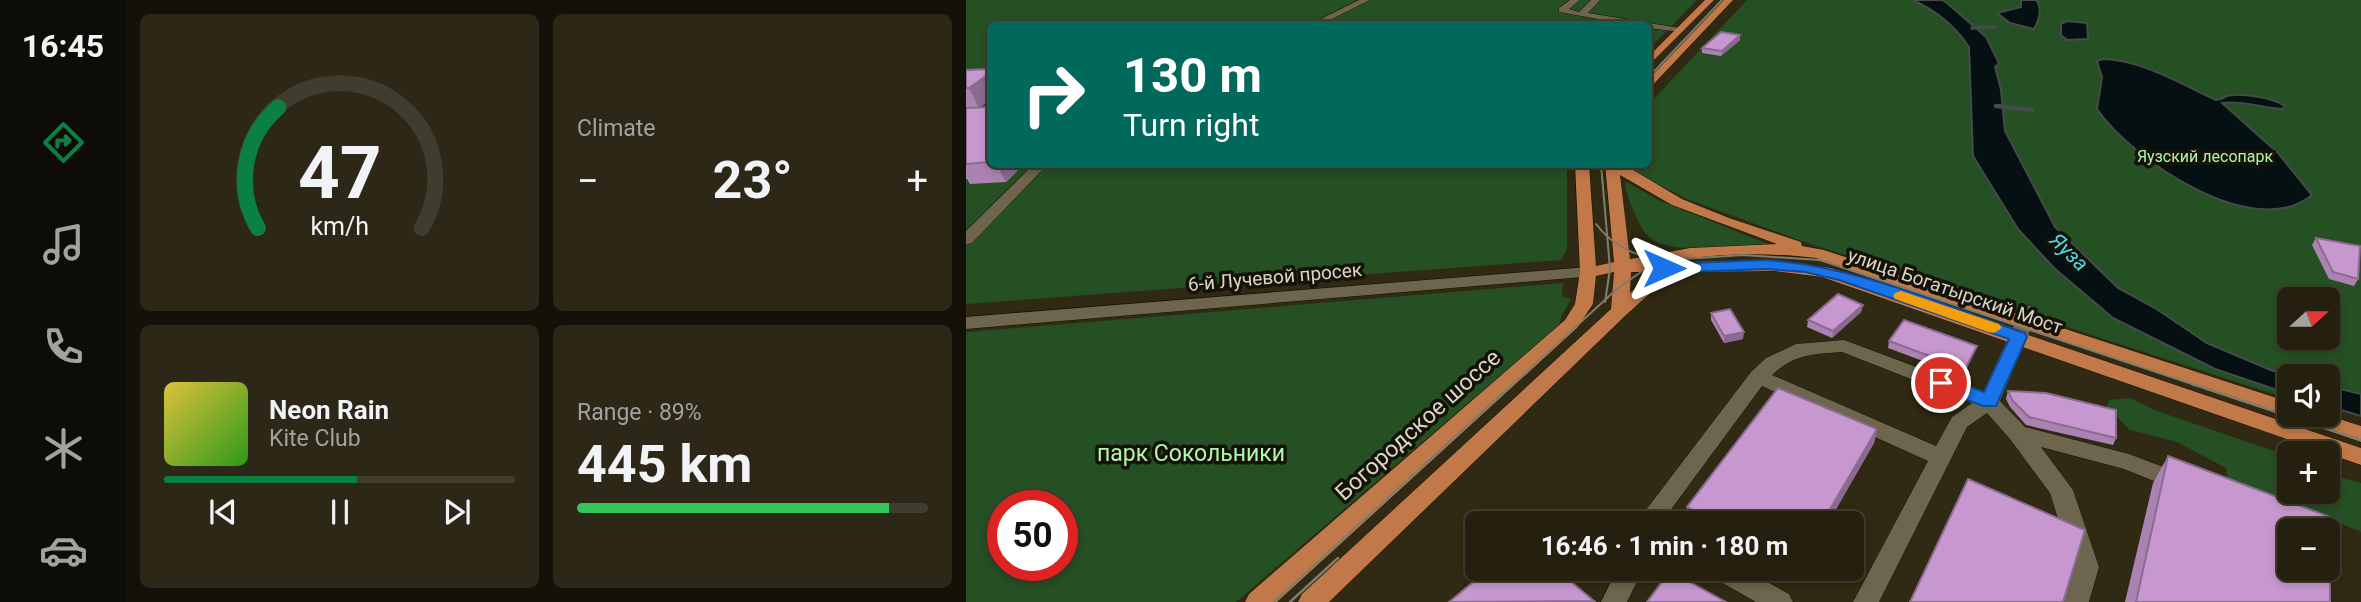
<!DOCTYPE html>
<meta charset="utf-8">
<style>
body{margin:0;font-family:Roboto,sans-serif;background:#2c2717;color:#f1f3f6;height:100vh;display:flex;flex-direction:column;font-size:26px;white-space:nowrap}
*{box-sizing:border-box;margin:0}
p{font-size:23px;color:#a3a29e}
.icon{flex:none;width:38px;height:38px;fill:none;stroke:currentColor;stroke-width:2;stroke-linecap:round;stroke-linejoin:round}
.map{position:relative;flex:1;overflow:hidden}
.drawer{display:flex;flex-direction:column;gap:14px;padding:14px;background:#141108;width:840px}
.drawer>*{flex:none}
.guide{position:absolute;left:21px;top:21px;width:665px;height:147px;border-radius:10px;box-shadow:0 4px 10px #0003,0 0 0 2px #413d2e;background:#00695c;color:#fff;overflow:hidden}
.needle{width:46px;rotate:69deg}
.fabs{position:absolute;left:1311px;top:287px;display:grid;gap:14px}
.fabs a{display:grid;place-items:center;width:63px;height:63px;border-radius:10px;background:#241f0e;box-shadow:0 4px 10px #0003,0 0 0 2px #413d2e;font-size:35px}
.speed{position:absolute;left:21px;top:490px;display:flex;gap:14px;font-size:35px;font-weight:700;text-align:center}
.speed>*{display:grid;place-content:center;width:91px;height:91px;border-radius:50%;background:#241f0e;box-shadow:0 4px 10px #0003,0 0 0 2px #413d2e;line-height:1}
.speed .limit{border:10px solid #d22;background:#fff;color:#111}
.pin{position:absolute;display:grid;place-items:center;width:60px;height:60px;color:#fff;margin:-30px;border:4px solid #fff;border-radius:50%;box-shadow:0 2px 7px #0007}
.me{position:absolute;width:77px;margin:-38px;rotate:90deg;stroke-linejoin:round;filter:drop-shadow(0 0 5px #0008)}
.turn{display:flex;align-items:center;gap:24px;height:147px;padding:0 21px;font-size:32px}
.turn .icon{width:91px;height:91px;stroke-width:2.5}
.turn b{display:block;font-size:49px;line-height:60px}
.big{font-size:52px;font-weight:700;line-height:1.1}
.drawer .card{flex:1;display:flex;flex-direction:column;justify-content:center;gap:10px;min-width:0;padding:0 24px;border-radius:10px;background:#2c2717}
.drawer .dial{align-items:center;gap:0}
.dial svg{height:182px;overflow:visible;fill:none;stroke:#413d2e;stroke-width:7;stroke-linecap:round;text-anchor:middle}
.dial text{fill:#f1f3f6;stroke:none}
.song{display:flex;align-items:center;gap:21px}
.cover{width:84px;height:84px;border-radius:10px;background:linear-gradient(135deg,hsl(50 70% 55%),hsl(110 70% 35%))}
.played{height:7px;border-radius:4px;background:linear-gradient(90deg,#0b8043 55%,#413d2e 55%)}
.keys{display:flex;justify-content:space-around;direction:ltr}
.heat{display:flex;justify-content:space-between;align-items:center;font-size:38px;direction:ltr}
.charge{height:10px;border-radius:5px;background:linear-gradient(90deg,#34c759 89%,#413d2e 0)}
.drawer .tiles{flex:1;display:grid;gap:14px;grid-template-columns:repeat(2,1fr)}
.trip{position:absolute;left:499px;top:511px;width:399px;height:70px;border-radius:10px;background:#241f0e;box-shadow:0 4px 10px #0003,0 0 0 2px #413d2e;font-weight:700;line-height:70px;text-align:center}
main{display:flex;flex:1;min-height:0}
.menu{display:flex;flex-direction:column;width:126px;justify-content:space-around;align-items:center;background:#0e0c06;color:#a3a29e}
.menu .icon{width:49px;height:49px}
.menu .on{color:#0b8043}
.menu b{font-size:32px;color:#f1f3f6}
.map>svg:first-child{display:block}
.green{fill:#255023;fill-rule:evenodd}
.water{fill:#051012;stroke:#454b49;stroke-width:2}
.lines{fill:none;stroke-linecap:round;stroke-linejoin:round}
.stream-far1{stroke:#454b49;stroke-width:3.5}
.stream{stroke:#454b49;stroke-width:4.5}
.minor-casing{stroke:#181100;stroke-width:1}
.major-casing{stroke:#181100;stroke-width:1}
.minor{fill:#6d654d;fill-rule:evenodd}
.major{fill:#c27949;fill-rule:evenodd}
.tram-far1{stroke:#827c6a;stroke-width:2}
.tram{stroke:#827c6a;stroke-width:2.5}
.wall{fill:#ab83b2}
.shaded-wall{fill:#8b6a91}
.building{fill:#c798cf;stroke:#8b6a91;stroke-width:2;fill-rule:evenodd}
.route{fill:#1a73e8;stroke:#114b97;stroke-width:2}
.slow{fill:#f59e0b}
.labels{text-anchor:middle;dominant-baseline:central;stroke-width:7;stroke-linejoin:round;paint-order:stroke}
.far-park-label{font-size:16px;fill:#b1f6ab;stroke:#151208}
.street-label{font-size:19px;fill:#dbd6c9;stroke:#151208}
.water-label{font-size:21px;font-style:italic;fill:#4ad9ee;stroke:#151208}
.near-street-label{font-size:23px;fill:#dbd6c9;stroke:#151208}
.near-park-label{font-size:23px;fill:#b1f6ab;stroke:#151208}
</style>
<main>
<nav class="menu">
<b>16:45</b>
<svg class="icon on" aria-label="directions" viewBox="0 0 24 24"><path d="M12 3l9 9-9 9-9-9zM9 14v-3h6M13 9l2 2-2 2"/></svg>
<svg class="icon" aria-label="music" viewBox="0 0 24 24"><path d="M9 18V5l10-2v13"/><circle cx="6" cy="18" r="3"/><circle cx="16" cy="16" r="3"/></svg>
<svg class="icon" aria-label="phone" viewBox="0 0 24 24"><path d="M5 4h4l2 5-3 2q2 4 5 5l2-3 5 2v4C11 20 4 13 5 4z"/></svg>
<svg class="icon" aria-label="climate" viewBox="0 0 24 24"><path d="M12 3v18M4 7l16 10M4 17L20 7"/></svg>
<svg class="icon" aria-label="car" viewBox="0 0 24 24"><path d="M5 17H2v-5l4-1 3-4h7l3 4 3 1v5h-3M9 17h6M6 11h13"/><circle cx="7" cy="17" r="2"/><circle cx="17" cy="17" r="2"/></svg>
</nav>
<section class="drawer">
<div class="tiles">
<div class="card dial"><svg viewBox="0 0 100 80">
<path d="M14 69A42 42 0 1 1 86 69"/>
<path d="M14 69A42 42 0 0 1 23 16" stroke="#0b8043"/>
<text x="50" y="56" font-size="32" font-weight="700">47</text>
<text x="50" y="72" font-size="11">km/h</text>
</svg></div>
<div class="card"><p>Climate</p>
<div class="heat"><a>−</a><b class="big">23°</b><a>+</a></div>
</div>
<div class="card">
<div class="song"><i class="cover"></i><div><b>Neon Rain</b><p>Kite Club</p></div></div>
<div class="played"></div>
<div class="keys"><svg class="icon" aria-label="previous" viewBox="0 0 24 24"><path d="M18 5L8 12l10 7zM5 5v14"/></svg><svg class="icon" aria-label="pause" viewBox="0 0 24 24"><path d="M8 5v14M16 5v14"/></svg><svg class="icon" aria-label="next" viewBox="0 0 24 24"><path d="M6 5l10 7-10 7zM19 5v14"/></svg></div>
</div>
<div class="card"><p>Range · 89%</p><b class="big">445 km</b><div class="charge"></div></div>
</div>
</section>
<div class="map">
<svg width="1395" height="602" viewBox="0 0 1395 602">
<rect width="100%" height="100%" fill="#302913"/>
<!-- green -->
<g class="green">
<polygon points="0,0 731,0 683,49 682,24 24,24 24,164 601,165 601,249 595,260 0,304"/>
<polygon points="781,0 947,0 974,15 993,33 1003,48 1007,130 1052,229 1088,268 1147,318 1249,369 1323,394 1323,399 833,240 721,199 661,168 660,165 682,164 683,104"/>
<path d="M976 0H1395V394L1362 386V376H1326L1307 371 1241 343 1189 308 1152 288 1128 267 1089 227 1057 167 1039 131 1035 90 1029 66 1032 63 1020 37ZM1323 299H1362V338H1323Z"/>
<path d="M659 181 692 200 802 244C774 245 709 255 687 240 677 233 673 223 668 212 664 203 659 191 659 181Z"/>
<path d="M597 283 596 296 605 299 595 317 594 324 270 602H0V332ZM37 506H96V565H37Z"/>
<polygon points="1164,398 1188,410 1323,456 1323,492 1362,492 1362,474 1395,483 1395,532 1376,524 1362,531 1263,491 1260,468 1211,442 1164,430 1141,406 1143,400"/>
</g>
<!-- water -->
<g class="water">
<path d="M947 0H976L981 3 1020 37 1033 63 1029 67 1035 90 1039 131 1089 227 1152 288 1189 308 1241 343 1307 371 1326 376H1323V394L1249 369 1147 318 1088 268 1052 229 1007 156 1003 47C989 26 971 11 947 0Z"/>
<path d="M1055 0H1070C1077 9 1073 20 1068 29L1044 23 1031 13 1055 7Z"/>
<polygon points="1101,21 1121,23 1122,39 1101,40 1095,35 1095,24"/>
<path d="M1137 59C1176 60 1215 84 1250 100 1258 99 1260 96 1261 96 1275 92 1307 98 1319 106L1316 109C1297 108 1274 100 1256 103L1312 153 1346 195C1288 243 1166 160 1131 109L1136 77 1131 61Z"/>
<polygon points="1362,386 1395,394 1395,416 1362,406"/>
</g>
<g class="lines">
<!-- stream-far1 -->
<polyline class="stream-far1" points="1006,28 1029,27"/>
<!-- stream -->
<polyline class="stream" points="1030,106 1066,110"/>
<defs>
<g id="minor">
<polygon points="393,0 404,0 356,24 345,24"/>
<polygon points="604,0 614,0 603,9 613,12 625,0 634,0 622,13 720,29 715,32 682,28 682,24 660,24 593,12 593,8"/>
<polygon points="68,164 82,164 6,243 0,245 0,231"/>
<polygon points="622,267 628,268 630,272 628,276 0,329 0,317"/>
<path d="M1064 305 1073 310 1034 401 1059 427 1163 454 1221 476 1224 482 1221 488 1213 491 1158 469 1075 447 1107 490 1133 567 1123 602H1097L1107 567 1084 493 1044 439 1021 413 1001 427 913 602H887L962 461 796 386 695 523H670L785 372 800 358 830 344 878 340 1017 392 1055 310ZM876 352 1006 403 986 417 970 446 806 375C828 354 848 354 876 352Z"/>
<polygon points="651,569 677,569 661,602 635,602"/>
<polygon points="742,569 778,569 823,594 827,602 790,602 746,577"/>
</g>
<g id="major">
<polygon points="739,0 748,0 682,66 682,57"/>
<polygon points="758,0 767,0 682,90 682,80"/>
<path d="M609 164H623L630 266 648 262 639 164H657L716 199 763 218 835 242 836 246 858 250 1323 402V415H1361L1395 426V442L1331 420 1328 416 1316 415 850 258C801 252 748 253 700 262L809 261 865 268 1395 448V465L856 277 809 271 718 272 716 277 690 288 660 315 363 602H332L336 594 645 309 648 272 630 276 627 304 611 328 311 602H279L283 594 599 320 609 304 614 272ZM654 175 706 205 811 244 724 248 664 259ZM665 272H697L678 280 664 293Z"/>
</g>
</defs>
<!-- minor casing -->
<use href="#minor" class="minor-casing"/>
<!-- major casing -->
<use href="#major" class="major-casing"/>
<!-- minor -->
<use href="#minor" class="minor"/>
<!-- major -->
<use href="#major" class="major"/>
<!-- tram-far1 -->
<g class="tram-far1">
<polyline points="682,78 756,0"/>
<polyline points="635,164 644,269 639,302"/>
<path d="M630 224C647 247 671 256 698 262"/>
<polyline points="545,386 652,288 675,272 717,259 777,255 854,260 1232,386"/>
</g>
<!-- tram -->
<g class="tram">
<polyline points="1226,384 1395,440"/>
<polyline points="308,602 547,384"/>
<polyline points="324,602 372,558"/>
</g>
</g>
<!-- wall -->
<g class="wall">
<polygon points="774,35 774,40 755,56 736,53 736,48"/>
<polygon points="24,69 24,100 14,107 24,107 24,164 58,164 40,182 4,184 1,179 0,179 0,70"/>
<polygon points="1350,238 1392,279 1388,286 1363,279 1346,245"/>
<polygon points="897,305 895,312 866,338 841,327 842,320"/>
<polygon points="745,313 777,339 758,343 745,320"/>
<polygon points="923,341 1008,353 997,376 922,348"/>
<polygon points="1042,391 1150,438 1147,445 1060,425 1044,407 1040,399"/>
<polygon points="911,429 908,443 862,523 724,523 721,521 721,507"/>
<polygon points="1202,456 1364,602 1159,602 1187,483"/>
<polygon points="812,569 836,569 830,578"/>
</g>
<!-- shaded-wall -->
<g class="shaded-wall">
<polygon points="774,35 774,40 755,56 756,51"/>
<polygon points="24,73 24,100 13,108 3,88"/>
<polygon points="30,164 58,164 40,182"/>
<polygon points="897,305 895,312 866,338 867,331"/>
<polygon points="778,332 777,339 758,343 758,336"/>
<polygon points="1011,346 1008,353 997,376 999,369"/>
<polygon points="911,429 908,443 862,523 856,523"/>
<polygon points="832,569 836,569 830,578"/>
</g>
<!-- building -->
<g class="building">
<polygon points="755,32 774,35 756,51 736,48"/>
<polygon points="24,69 24,73 3,88 0,88 0,70"/>
<polygon points="24,107 24,162 0,164 0,108"/>
<polygon points="1350,238 1394,246 1392,279 1367,272"/>
<polygon points="872,294 897,305 867,331 842,320"/>
<polygon points="764,309 778,332 758,336 745,313"/>
<polygon points="938,320 1011,346 999,369 923,341"/>
<polygon points="812,388 911,429 856,523 753,523 721,507"/>
<polygon points="1042,391 1080,393 1150,410 1150,438 1063,417 1046,400"/>
<path d="M1202 456 1364 517V602H1170ZM1323 530H1362V569H1323Z"/>
<polygon points="1002,479 1119,530 1097,602 944,602"/>
<polygon points="523,569 590,569 628,601 483,602"/>
<polygon points="704,571 760,602 681,602"/>
</g>
<!-- route -->
<path class="route" d="M800 260C890 266 974 304 1059 333L1061 337 1030 406H1017L968 387 966 383 968 379 975 377 1018 392 1043 339 873 280 839 272 800 269 698 273 690 268 698 264Z"/>
<!-- slow -->
<polygon class="slow" points="935,291 1033,324 1036,328 1028,333 1022,332 929,299 927,296 929,293"/>
<g class="labels">
<!-- far-park labels -->
<g class="far-park-label">
<text x="1239" y="156">Яузский лесопарк</text>
</g>
<!-- street labels -->
<g class="street-label">
<text transform="translate(309 277) rotate(-5)">6-й Лучевой просек</text>
<text transform="translate(989 291) rotate(19)">улица Богатырский Мост</text>
</g>
<!-- water labels -->
<g class="water-label">
<text transform="translate(1103 252) rotate(44)">Яуза</text>
</g>
<!-- near-street labels -->
<g class="near-street-label">
<text transform="translate(452 425) rotate(-42)">Богородское шоссе</text>
</g>
<!-- near-park labels -->
<g class="near-park-label">
<text x="225" y="453">парк Сокольники</text>
</g>
</g>
</svg>
<div class="fabs">
<a><svg class="needle" viewBox="-14 -14 28 28"><path d="M0-13l5 13h-10z" fill="#e53935"/><path d="M0 13l5-13h-10z" fill="#a3a29e"/></svg></a>
<a><svg class="icon" aria-label="sound" viewBox="0 0 24 24"><path d="M4 9h4l5-4v14l-5-4H4zM17 9q2 3 0 6"/></svg></a>
<a>+</a>
<a>−</a>
</div>
<div class="speed"><div class="limit">50</div></div>
<div class="pin" style="left:975px;top:383px;background:#d93025"><svg class="icon" aria-label="arrive" viewBox="0 0 24 24"><path d="M6 21V4h12l-3 4 3 4H6"/></svg></div>
<svg class="me" style="left:698px;top:268px" viewBox="-20 -20 40 40"><path d="M0-17L14 15 0 8-14 15z" fill="#1a73e8" stroke="#fff" stroke-width="4"/></svg>
<div class="trip">16:46 · 1 min · 180 m</div>
<div class="guide">
<div class="turn"><svg class="icon" aria-label="right" viewBox="0 0 24 24"><path d="M7 20v-9h11M14 6l5 5-5 5"/></svg><div><b>130 m</b>Turn right</div></div>
</div>
</div>
</main>
